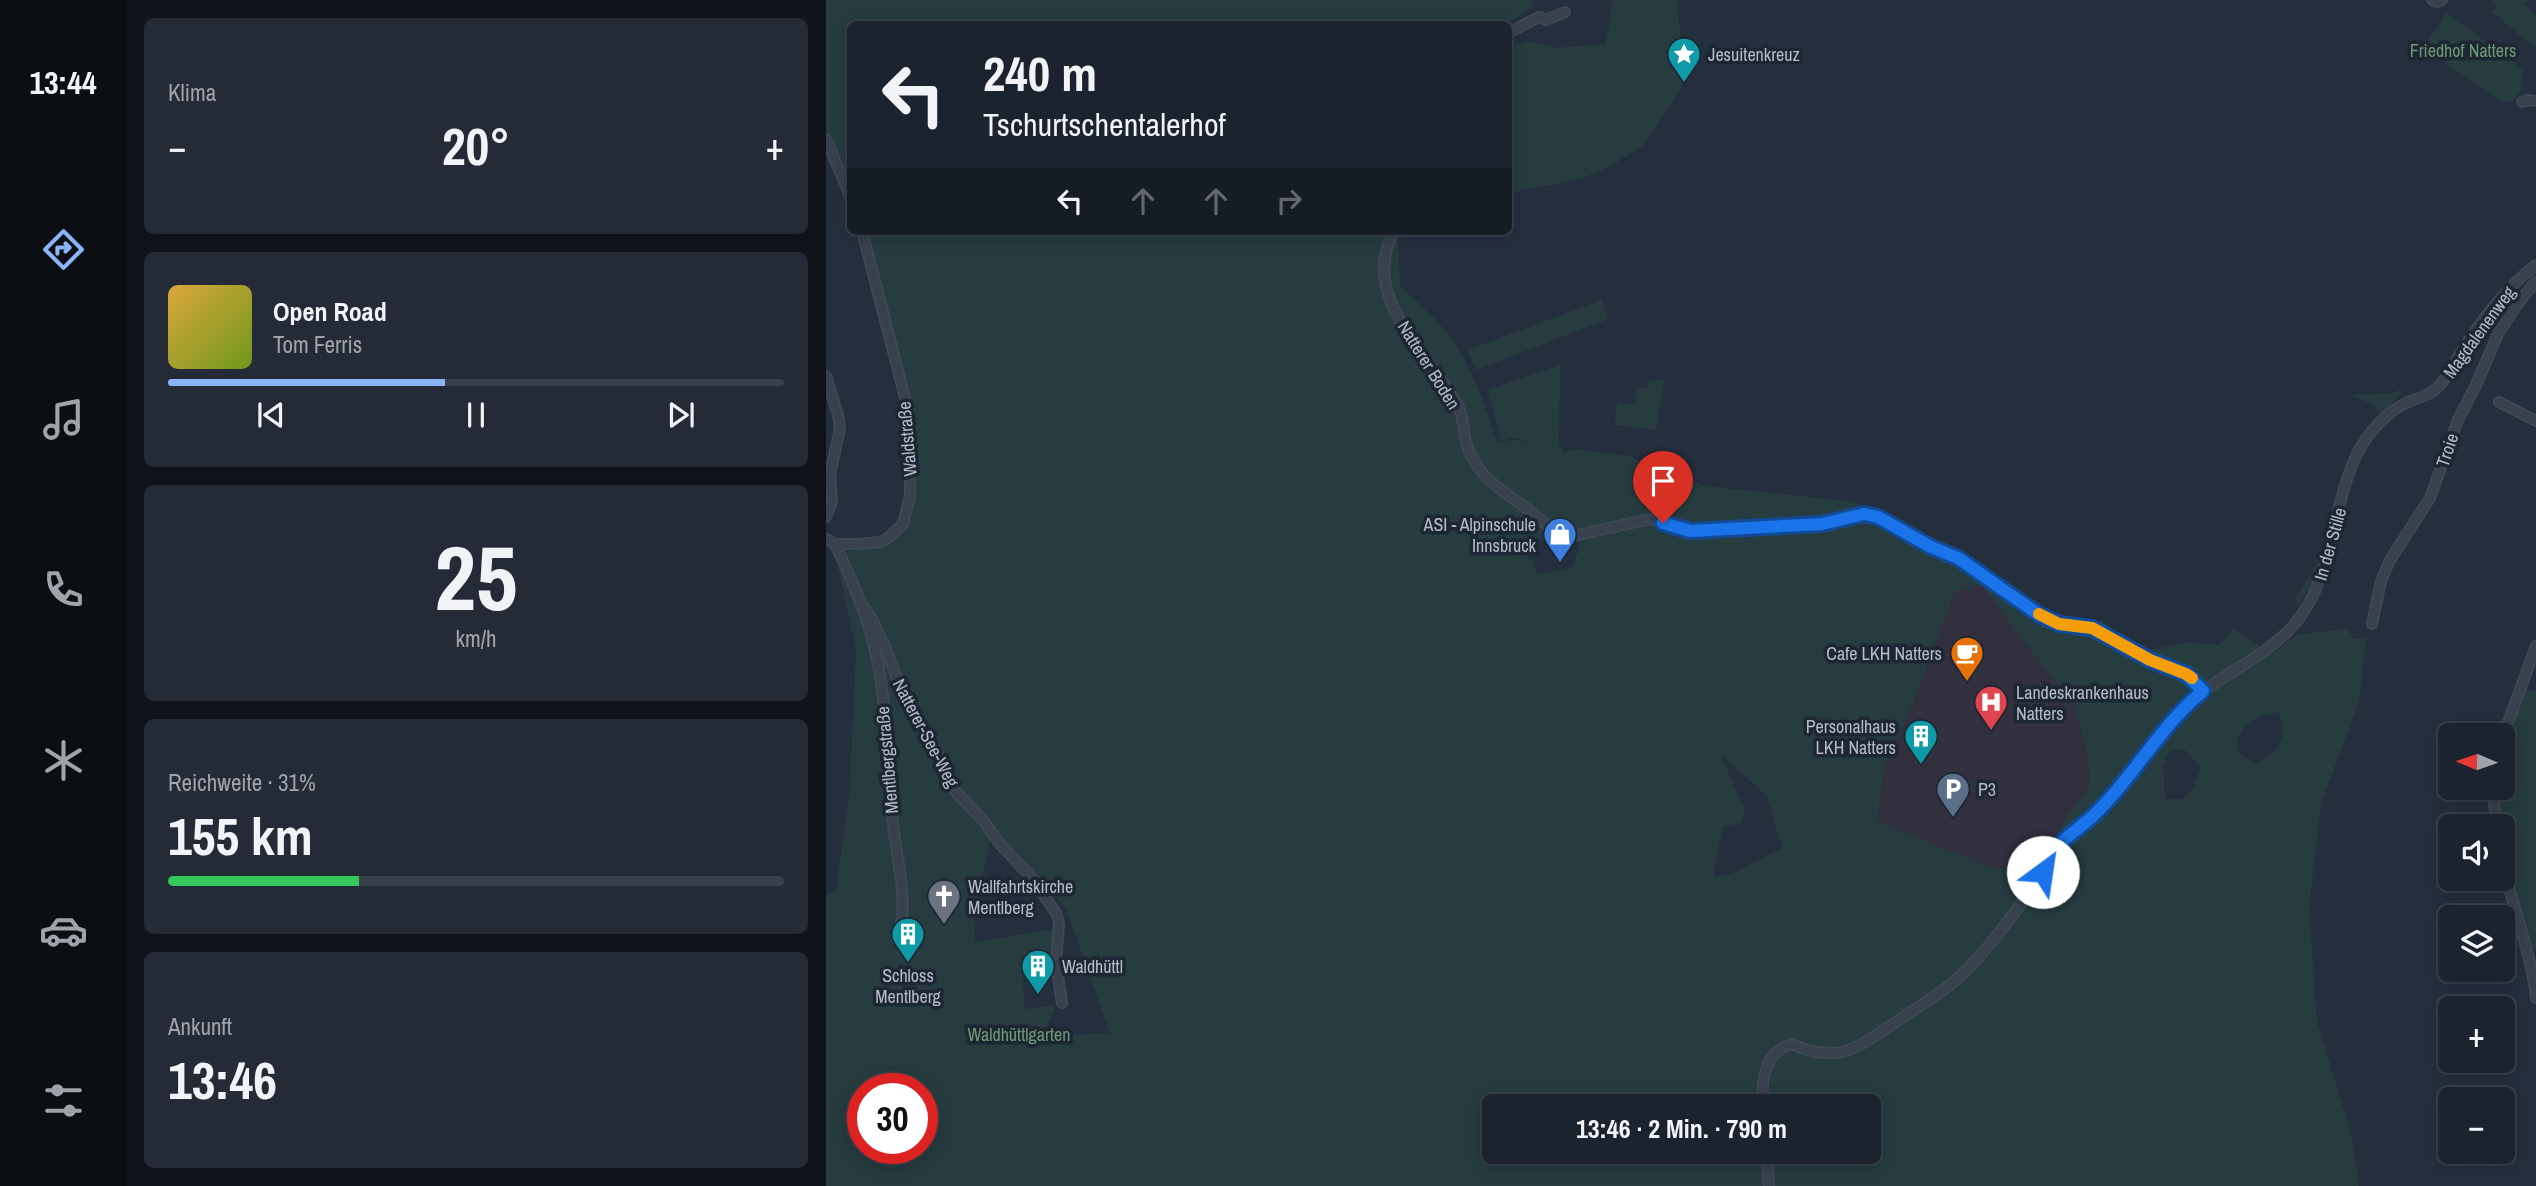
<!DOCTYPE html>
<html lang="de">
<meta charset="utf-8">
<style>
body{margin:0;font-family:"Archivo Narrow",sans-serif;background:#242b36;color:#f1f3f6;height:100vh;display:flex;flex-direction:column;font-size:26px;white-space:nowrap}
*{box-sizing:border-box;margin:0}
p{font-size:23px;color:#a0a4aa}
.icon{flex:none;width:38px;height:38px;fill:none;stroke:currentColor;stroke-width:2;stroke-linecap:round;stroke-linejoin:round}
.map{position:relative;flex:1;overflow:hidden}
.drawer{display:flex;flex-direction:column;gap:18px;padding:18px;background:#0f1319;width:700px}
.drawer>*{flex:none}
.guide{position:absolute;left:21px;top:21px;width:665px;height:214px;border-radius:10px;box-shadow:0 4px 18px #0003,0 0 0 2px #39404a;background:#1b232e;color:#f1f3f6;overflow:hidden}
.needle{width:46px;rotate:272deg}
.controls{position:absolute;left:1612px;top:723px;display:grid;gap:14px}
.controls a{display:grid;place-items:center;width:77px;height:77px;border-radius:10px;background:#1b232e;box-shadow:0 4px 18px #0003,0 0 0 2px #39404a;font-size:35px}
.speed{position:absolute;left:21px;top:1073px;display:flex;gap:14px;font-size:35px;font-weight:700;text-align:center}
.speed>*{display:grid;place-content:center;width:91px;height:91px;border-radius:50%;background:#1b232e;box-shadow:0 4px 18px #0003,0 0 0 2px #39404a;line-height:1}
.speed .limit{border:10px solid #d22;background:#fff;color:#111}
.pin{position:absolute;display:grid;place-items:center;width:60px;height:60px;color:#fff;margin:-72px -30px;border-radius:50% 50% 50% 0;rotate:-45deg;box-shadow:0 0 7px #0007}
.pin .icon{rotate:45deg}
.me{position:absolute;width:77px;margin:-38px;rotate:31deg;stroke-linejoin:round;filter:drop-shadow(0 0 5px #0008)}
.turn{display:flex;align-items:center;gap:24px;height:147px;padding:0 21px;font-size:32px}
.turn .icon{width:91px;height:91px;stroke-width:2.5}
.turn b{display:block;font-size:49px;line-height:60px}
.lanes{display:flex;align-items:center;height:66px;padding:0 21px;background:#0003;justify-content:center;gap:35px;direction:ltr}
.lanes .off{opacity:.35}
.big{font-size:52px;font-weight:800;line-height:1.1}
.drawer .widget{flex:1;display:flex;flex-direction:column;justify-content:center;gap:10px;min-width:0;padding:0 24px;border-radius:10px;background:#242b36}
.drawer .dial{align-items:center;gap:0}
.dial b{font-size:91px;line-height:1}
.song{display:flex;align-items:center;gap:21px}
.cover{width:84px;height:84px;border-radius:10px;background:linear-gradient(135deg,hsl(40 70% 55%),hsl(80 70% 35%))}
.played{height:7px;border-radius:4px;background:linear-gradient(90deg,#8ab4f8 45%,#39404a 45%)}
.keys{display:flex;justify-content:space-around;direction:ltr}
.heat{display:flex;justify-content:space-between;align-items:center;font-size:38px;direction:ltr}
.charge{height:10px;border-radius:5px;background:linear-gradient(90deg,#34c759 31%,#39404a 0)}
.trip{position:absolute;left:656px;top:1094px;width:399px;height:70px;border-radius:10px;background:#1b232e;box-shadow:0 4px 18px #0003,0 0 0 2px #39404a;font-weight:800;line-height:70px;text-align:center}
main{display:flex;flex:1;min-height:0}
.menu{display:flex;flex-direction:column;width:126px;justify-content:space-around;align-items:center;background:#0b0e12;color:#a0a4aa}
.menu .icon{width:49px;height:49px}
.menu .active{color:#8ab4f8}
.menu b{font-size:32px;color:#f1f3f6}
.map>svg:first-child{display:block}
.medical{fill:#32303f}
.green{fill:#263c3f;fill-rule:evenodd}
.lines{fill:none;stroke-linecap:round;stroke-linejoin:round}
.minor-casing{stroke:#414a57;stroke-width:12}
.minor{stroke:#38414e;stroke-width:9}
.route-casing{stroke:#114b97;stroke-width:18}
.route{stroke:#1a73e8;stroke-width:12}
.slow{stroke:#f59e0b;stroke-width:12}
.labels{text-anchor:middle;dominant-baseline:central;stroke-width:7;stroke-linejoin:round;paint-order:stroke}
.park-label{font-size:18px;fill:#6b9a76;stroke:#1d2633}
.poi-label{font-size:18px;fill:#b4bcc9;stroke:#1d2633;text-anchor:start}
.street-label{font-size:18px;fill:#b4bcc9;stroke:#1d2633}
</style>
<main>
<nav class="menu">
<b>13:44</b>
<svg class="icon active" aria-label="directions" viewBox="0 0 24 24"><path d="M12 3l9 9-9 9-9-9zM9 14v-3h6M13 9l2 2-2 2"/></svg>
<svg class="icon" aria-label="music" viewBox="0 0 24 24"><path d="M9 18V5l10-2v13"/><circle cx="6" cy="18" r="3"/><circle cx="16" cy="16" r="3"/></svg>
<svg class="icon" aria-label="phone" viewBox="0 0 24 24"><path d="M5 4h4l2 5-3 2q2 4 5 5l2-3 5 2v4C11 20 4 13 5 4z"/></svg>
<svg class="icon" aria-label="climate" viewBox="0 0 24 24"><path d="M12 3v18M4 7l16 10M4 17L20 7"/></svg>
<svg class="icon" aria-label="car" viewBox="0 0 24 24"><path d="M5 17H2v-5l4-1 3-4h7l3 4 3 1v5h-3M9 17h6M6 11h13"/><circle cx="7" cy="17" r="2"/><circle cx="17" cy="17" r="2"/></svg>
<svg class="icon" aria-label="filters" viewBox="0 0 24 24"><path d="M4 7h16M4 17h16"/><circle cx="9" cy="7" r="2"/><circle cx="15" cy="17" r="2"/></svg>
</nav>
<section class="drawer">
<div class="widget"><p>Klima</p>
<div class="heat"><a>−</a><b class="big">20°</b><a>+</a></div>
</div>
<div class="widget">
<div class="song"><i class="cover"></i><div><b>Open Road</b><p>Tom Ferris</p></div></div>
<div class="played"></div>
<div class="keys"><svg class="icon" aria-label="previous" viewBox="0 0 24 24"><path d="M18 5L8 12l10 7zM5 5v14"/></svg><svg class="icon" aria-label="pause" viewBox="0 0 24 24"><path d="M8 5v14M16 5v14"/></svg><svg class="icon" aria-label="next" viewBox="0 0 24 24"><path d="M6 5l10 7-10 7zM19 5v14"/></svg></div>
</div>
<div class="widget dial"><b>25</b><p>km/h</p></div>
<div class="widget"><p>Reichweite · 31%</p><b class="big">155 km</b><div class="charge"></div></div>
<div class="widget"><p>Ankunft</p><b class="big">13:46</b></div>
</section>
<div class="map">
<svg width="1710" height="1186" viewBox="0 0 1710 1186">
<rect width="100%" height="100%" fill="#242f3e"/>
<!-- medical -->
<polygon class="medical" points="1156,586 1248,707 1262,756 1263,787 1242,814 1214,867 1169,869 1051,821 1058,770 1087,703 1129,591"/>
<!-- green -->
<g class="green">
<polygon points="0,0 707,0 705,8 681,24 24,24 24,189 0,128"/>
<polygon points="787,0 853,0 851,6 860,81 816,146 788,164 755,179 683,193 683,46 702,41 730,48 780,44"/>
<polygon points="1664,0 1702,0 1699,4 1710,15 1710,48 1666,12 1671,6"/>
<polygon points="1621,13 1698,70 1694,93 1684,103 1670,98 1597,48"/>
<path d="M39 231H597L589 236 572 239 574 286C593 304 613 321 628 342 648 370 660 411 672 443L685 440 705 441 685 438 675 441 662 390 734 365 733 446 738 452 750 449 802 456 880 486 1021 501 1044 507 1042 518 1067 529 1074 524 1147 560 1235 626H1267L1276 620 1299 639V647L1318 659 1323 650 1363 642 1393 645 1408 629 1446 654 1472 634 1523 629 1527 639 1540 638 1533 701 1495 804 1483 907 1491 1022 1524 1129 1533 1186H0V894L10 892 24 787 30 649 9 553 59 546 75 532 85 518 89 497 88 405ZM740 537 752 539 754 546 746 567 712 575 708 567V560L703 559 699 550 703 541ZM1156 586 1248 707 1262 756 1263 787 1242 814 1214 867 1169 869 1051 821 1058 770 1087 703 1129 591ZM1453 712C1462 737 1454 753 1430 763L1414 755 1410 740C1421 721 1431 715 1453 712ZM1358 749 1375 768 1367 788 1357 799H1339L1337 766 1344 751ZM894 754 941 796 956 848 907 873 887 877 897 826 914 824 919 810ZM166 834 239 906 284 1033 231 1035 220 1028 230 1005 198 1009 197 966 225 960 228 929 149 942 148 911ZM37 1088H96V1148H37ZM668 1106H1043V1152H668Z"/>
<polygon points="776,300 782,319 650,370 641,350"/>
<polygon points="839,379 830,430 789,425 791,403 809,404 811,388 822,388 823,381"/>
<polygon points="1574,390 1577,392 1556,415 1552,413 1550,405 1522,395 1567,393"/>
<polygon points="1499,542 1499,552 1487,590 1481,591 1474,602 1475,607 1468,600 1488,569"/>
<polygon points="1699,688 1710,691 1710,949 1704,949 1683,878 1671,793 1671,788 1676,788 1677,754"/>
</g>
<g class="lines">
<defs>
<g id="minor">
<polyline points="1606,0 1611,2 1616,0"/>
<polyline points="682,33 713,17 720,20 739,12"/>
<polyline points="1696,102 1702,100 1710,101"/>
<polyline points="0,139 24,196"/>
<path d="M569 231C530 294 604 355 632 406 637 415 637 427 639 437 641 451 649 464 658 475 671 489 689 499 704 511 715 520 726 530 738 538L824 519 864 531 996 524 1038 514 1052 517 1105 547 1132 558 1212 614 1233 624 1267 628 1324 660 1360 674 1377 691"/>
<polyline points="0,376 12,415 14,428 4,475 6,502 0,517"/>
<polyline points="1673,402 1710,421"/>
<polyline points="0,539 9,544 34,544 54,542 62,538 77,524 84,496 83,413 36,231"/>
<path d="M9 544C29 585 47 630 54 675 62 724 62 775 67 824 71 863 84 903 71 940"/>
<polyline points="34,603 45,617 57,642 81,704 109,748 128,790 157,820 173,843 206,878 230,913 233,923 230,963 236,1003"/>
<polyline points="1546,624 1555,581 1564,560 1604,498 1632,420 1650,385 1672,334 1690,306 1710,281"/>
<polyline points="1676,739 1710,646"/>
<polyline points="1666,788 1671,826"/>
<path d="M1676 858C1685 905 1705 950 1710 998"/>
<path d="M937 1106C935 1082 938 1051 966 1044 1014 1066 1033 1046 1073 1020 1091 1007 1113 995 1130 980 1164 949 1190 910 1218 872 1224 845 1249 832 1269 814 1306 779 1329 730 1369 698 1400 672 1440 656 1467 626 1510 576 1504 510 1531 454 1541 434 1559 414 1578 404 1589 398 1602 397 1611 388 1622 378 1629 361 1637 349 1658 317 1680 288 1710 265"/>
<polyline points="941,1152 943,1186"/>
</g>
</defs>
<!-- minor casing -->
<use href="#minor" class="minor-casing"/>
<!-- minor -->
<use href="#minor" class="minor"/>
</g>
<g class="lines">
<defs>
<path id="route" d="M837 523 864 531 996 524 1038 514 1052 517 1105 547 1132 558 1212 614 1233 624 1266 628 1324 660 1360 674 1377 691C1335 725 1309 775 1270 813 1251 832 1224 844 1217 872"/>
</defs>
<!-- route casing -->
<use href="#route" class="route-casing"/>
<!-- route -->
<use href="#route" class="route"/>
<!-- slow -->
<polyline class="slow" points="1213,614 1233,624 1266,628 1324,660 1360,674 1366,678"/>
</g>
<!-- icons -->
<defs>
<symbol id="sight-pin" viewBox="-11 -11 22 30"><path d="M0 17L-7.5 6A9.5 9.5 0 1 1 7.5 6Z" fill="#0f9aa8" stroke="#1d2633"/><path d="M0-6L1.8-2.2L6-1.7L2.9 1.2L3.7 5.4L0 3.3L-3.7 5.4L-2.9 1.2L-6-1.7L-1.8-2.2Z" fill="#fff"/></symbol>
<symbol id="shop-pin" viewBox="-11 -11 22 30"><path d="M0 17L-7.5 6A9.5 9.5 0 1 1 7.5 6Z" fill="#3f7fe0" stroke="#1d2633"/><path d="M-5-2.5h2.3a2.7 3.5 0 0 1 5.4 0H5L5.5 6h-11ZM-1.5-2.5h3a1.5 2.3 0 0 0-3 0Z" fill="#fff"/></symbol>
<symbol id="cafe-pin" viewBox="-11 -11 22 30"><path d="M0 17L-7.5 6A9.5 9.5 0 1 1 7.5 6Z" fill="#e8710a" stroke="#1d2633"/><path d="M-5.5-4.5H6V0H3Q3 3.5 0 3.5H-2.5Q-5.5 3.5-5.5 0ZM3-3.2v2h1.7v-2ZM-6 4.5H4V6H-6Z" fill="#fff"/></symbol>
<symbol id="hospital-pin" viewBox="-11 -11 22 30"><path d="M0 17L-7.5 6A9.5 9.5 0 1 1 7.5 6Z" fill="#e0444e" stroke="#1d2633"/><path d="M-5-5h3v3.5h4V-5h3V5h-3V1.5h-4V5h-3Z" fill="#fff"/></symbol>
<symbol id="building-pin" viewBox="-11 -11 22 30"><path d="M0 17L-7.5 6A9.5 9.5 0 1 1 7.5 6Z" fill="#0f9aa8" stroke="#1d2633"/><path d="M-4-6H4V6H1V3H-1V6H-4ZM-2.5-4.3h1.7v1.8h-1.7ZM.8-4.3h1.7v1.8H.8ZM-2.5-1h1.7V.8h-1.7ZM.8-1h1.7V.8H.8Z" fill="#fff"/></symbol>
<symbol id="parking-pin" viewBox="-11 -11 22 30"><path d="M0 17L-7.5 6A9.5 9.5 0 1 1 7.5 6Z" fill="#5c6f8a" stroke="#1d2633"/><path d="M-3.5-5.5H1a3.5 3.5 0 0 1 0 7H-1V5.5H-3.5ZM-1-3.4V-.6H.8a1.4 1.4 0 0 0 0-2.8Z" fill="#fff"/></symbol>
<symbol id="church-pin" viewBox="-11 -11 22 30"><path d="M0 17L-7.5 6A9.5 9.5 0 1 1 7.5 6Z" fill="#6b7280" stroke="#1d2633"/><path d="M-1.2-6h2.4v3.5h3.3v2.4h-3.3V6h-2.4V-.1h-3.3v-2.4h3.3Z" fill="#fff"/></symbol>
</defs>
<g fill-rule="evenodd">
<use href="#sight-pin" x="839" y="35" width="38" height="52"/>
<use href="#shop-pin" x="715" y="515" width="38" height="52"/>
<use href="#cafe-pin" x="1122" y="634" width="38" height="52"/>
<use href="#hospital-pin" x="1146" y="683" width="38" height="52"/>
<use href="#building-pin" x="1076" y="717" width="38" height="52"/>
<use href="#parking-pin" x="1108" y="770" width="38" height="52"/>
<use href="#church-pin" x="99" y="877" width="38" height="52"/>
<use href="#building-pin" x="63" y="915" width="38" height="52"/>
<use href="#building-pin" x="193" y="947" width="38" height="52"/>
</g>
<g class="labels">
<!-- park labels -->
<g class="park-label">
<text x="1637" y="50">Friedhof Natters</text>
<text x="193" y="1034">Waldhüttlgarten</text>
</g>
<!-- poi labels -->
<g class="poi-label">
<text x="882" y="54">Jesuitenkreuz</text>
<text x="710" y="524" text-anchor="end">ASI - Alpinschule<tspan x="710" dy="21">Innsbruck</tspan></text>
<text x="1116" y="653" text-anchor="end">Cafe LKH Natters</text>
<text x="1190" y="692">Landeskrankenhaus<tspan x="1190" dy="21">Natters</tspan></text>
<text x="1070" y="726" text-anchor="end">Personalhaus<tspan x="1070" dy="21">LKH Natters</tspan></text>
<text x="1152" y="789">P3</text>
<text x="142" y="886">Wallfahrtskirche<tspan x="142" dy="21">Mentlberg</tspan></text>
<text x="236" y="966">Waldhüttl</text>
<text x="82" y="975" text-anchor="middle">Schloss<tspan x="82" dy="21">Mentlberg</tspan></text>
</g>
<!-- street labels -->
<g class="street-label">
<text transform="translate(1653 332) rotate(-54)">Magdalenenweg</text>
<text transform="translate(603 365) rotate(58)">Natterer Boden</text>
<text transform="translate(81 439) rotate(-95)">Waldstraße</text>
<text transform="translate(1621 450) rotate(-71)">Troie</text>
<text transform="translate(1504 544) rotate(-74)">In der Stille</text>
<text transform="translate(100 733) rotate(62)">Natterer-See-Weg</text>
<text transform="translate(61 760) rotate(-95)">Mentlbergstraße</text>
</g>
</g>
</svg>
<div class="controls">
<a><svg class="needle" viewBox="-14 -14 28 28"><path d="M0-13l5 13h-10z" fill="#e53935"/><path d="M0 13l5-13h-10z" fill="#a0a4aa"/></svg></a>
<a><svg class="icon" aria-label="sound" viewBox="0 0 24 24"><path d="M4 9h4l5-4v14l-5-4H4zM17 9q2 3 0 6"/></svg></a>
<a><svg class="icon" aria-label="layers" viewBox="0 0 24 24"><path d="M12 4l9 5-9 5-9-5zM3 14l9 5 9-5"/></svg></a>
<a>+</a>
<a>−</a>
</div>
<div class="speed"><div class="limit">30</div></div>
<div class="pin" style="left:837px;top:523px;background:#d93025"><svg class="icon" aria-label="arrive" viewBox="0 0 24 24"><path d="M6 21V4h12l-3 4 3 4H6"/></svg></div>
<svg class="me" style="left:1217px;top:872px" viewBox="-20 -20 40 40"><circle r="19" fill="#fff"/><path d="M0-13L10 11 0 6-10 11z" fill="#1a73e8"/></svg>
<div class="trip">13:46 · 2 Min. · 790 m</div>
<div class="guide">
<div class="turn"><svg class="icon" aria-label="left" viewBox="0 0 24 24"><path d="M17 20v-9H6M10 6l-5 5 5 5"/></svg><div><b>240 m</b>Tschurtschentalerhof</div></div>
<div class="lanes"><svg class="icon" aria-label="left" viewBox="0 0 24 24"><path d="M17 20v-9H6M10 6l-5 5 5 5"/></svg><svg class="icon off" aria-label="ahead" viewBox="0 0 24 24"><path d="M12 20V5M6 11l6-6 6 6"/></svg><svg class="icon off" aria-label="ahead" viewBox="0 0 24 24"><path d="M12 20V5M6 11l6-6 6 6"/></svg><svg class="icon off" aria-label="right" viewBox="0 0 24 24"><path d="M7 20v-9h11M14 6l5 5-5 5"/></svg></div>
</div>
</div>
</main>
